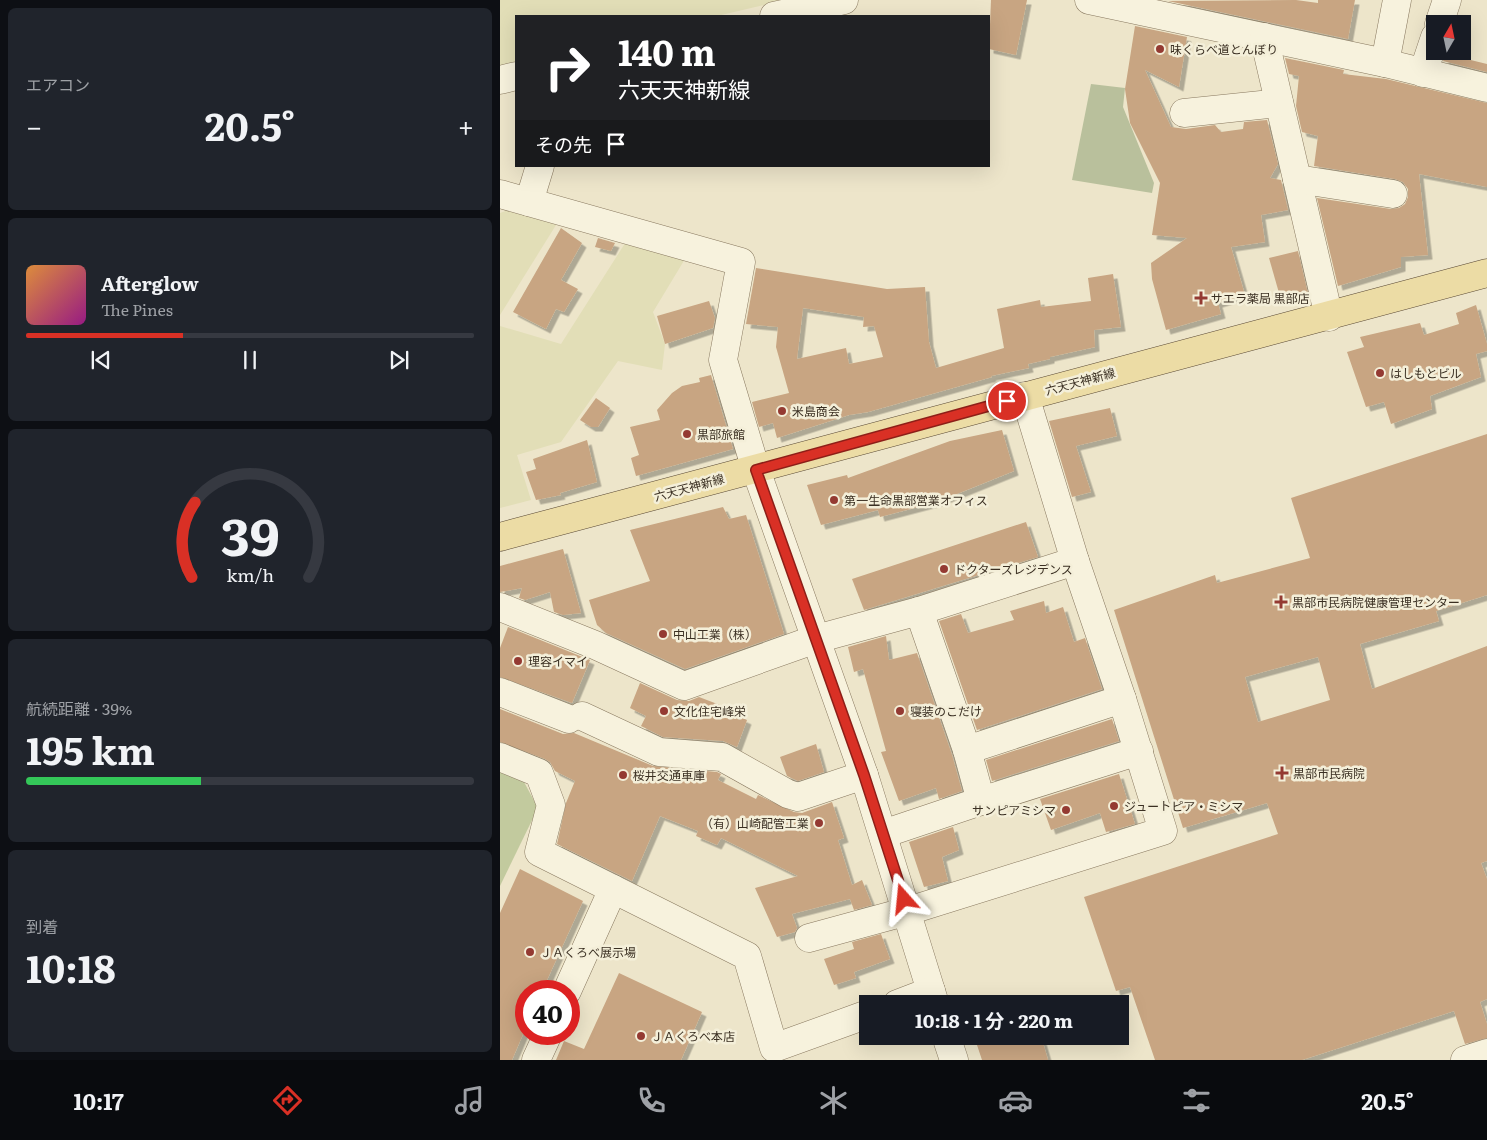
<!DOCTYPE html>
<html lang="ja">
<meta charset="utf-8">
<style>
body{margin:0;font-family:Literata,"Noto Sans JP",serif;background:#20242c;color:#f1f3f6;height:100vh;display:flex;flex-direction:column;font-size:19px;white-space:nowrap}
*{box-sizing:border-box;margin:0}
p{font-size:16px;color:#9ea1a6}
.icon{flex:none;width:28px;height:28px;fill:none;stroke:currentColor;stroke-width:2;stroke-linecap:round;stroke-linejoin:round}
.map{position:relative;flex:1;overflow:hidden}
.drawer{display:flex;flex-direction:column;gap:8px;padding:8px;background:#0d0f14;width:500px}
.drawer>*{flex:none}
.guide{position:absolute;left:15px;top:15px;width:475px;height:152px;border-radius:0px;box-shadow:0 5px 20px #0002;background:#202124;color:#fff;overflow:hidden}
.needle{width:32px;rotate:9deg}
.controls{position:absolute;left:926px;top:15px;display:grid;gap:10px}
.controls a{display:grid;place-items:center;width:45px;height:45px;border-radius:0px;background:#171b24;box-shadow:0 5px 20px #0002;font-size:25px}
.speed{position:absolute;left:15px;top:980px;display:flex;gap:10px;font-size:25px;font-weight:700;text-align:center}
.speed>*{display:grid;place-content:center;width:65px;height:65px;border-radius:50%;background:#171b24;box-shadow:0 5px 20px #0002;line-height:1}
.speed .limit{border:8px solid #d22;background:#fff;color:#111}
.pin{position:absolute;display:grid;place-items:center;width:42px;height:42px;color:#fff;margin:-21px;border:2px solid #fff;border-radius:50%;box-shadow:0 1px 5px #0007}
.me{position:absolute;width:55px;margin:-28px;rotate:342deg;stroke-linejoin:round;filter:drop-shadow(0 0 4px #0008)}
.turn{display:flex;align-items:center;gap:18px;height:105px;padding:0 20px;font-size:22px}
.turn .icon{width:65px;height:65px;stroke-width:2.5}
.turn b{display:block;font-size:35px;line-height:42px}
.then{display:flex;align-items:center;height:48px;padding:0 20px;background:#0003;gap:10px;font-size:19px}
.big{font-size:38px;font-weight:700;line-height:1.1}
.drawer .widget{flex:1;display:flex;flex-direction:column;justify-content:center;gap:8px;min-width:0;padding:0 18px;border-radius:8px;background:#20242c}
.drawer .dial{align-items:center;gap:0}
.dial svg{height:130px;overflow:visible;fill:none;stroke:#363941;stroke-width:7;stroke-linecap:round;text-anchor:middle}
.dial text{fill:#f1f3f6;stroke:none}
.song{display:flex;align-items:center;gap:15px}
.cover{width:60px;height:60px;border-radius:8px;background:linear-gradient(135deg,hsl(30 70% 55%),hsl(310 70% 35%))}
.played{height:5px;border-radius:2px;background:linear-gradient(90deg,#d93025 35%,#363941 35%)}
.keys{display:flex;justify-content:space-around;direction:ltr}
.heat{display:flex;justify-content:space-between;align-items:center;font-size:28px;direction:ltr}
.charge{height:8px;border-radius:4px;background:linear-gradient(90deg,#34c759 39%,#363941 0)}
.trip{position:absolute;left:359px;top:995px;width:270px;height:50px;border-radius:0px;background:#171b24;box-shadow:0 5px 20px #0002;font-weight:700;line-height:50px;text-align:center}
.tab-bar{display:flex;height:80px;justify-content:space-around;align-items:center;background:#090b0e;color:#9ea1a6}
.tab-bar .icon{width:35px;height:35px}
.tab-bar .current{color:#d93025}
.tab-bar b{font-size:22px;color:#f1f3f6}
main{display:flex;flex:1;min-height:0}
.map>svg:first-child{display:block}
.farmland{fill:#e2deb7}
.green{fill:#c2ca9e}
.cemetery{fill:#b9c09c}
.building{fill:#c8a582;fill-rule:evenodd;filter:url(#shadow)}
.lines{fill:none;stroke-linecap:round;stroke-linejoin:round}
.minor-casing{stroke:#88785f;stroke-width:29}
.major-casing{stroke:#574633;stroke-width:29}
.minor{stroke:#f7f2dd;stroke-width:28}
.major{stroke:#ecdca5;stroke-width:28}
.route-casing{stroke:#8d1f18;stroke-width:12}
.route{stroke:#d93025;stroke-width:9}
.poi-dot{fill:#943a32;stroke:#f4efd9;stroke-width:2}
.labels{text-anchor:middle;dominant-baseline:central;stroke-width:5;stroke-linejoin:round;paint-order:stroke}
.poi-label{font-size:12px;fill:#3a2f22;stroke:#f4efd9;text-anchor:start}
.street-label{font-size:12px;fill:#3a2f22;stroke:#f4efd9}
</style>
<main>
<section class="drawer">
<div class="widget"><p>エアコン</p>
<div class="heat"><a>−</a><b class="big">20.5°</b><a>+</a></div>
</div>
<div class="widget">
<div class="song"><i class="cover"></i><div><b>Afterglow</b><p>The Pines</p></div></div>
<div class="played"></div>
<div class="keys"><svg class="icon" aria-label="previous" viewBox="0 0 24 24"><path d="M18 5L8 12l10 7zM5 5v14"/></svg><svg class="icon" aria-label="pause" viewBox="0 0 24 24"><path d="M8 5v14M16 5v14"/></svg><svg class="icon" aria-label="next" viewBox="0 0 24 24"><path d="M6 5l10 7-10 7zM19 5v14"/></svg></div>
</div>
<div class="widget dial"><svg viewBox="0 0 100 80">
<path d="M14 69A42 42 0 1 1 86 69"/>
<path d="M14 69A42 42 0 0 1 16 23" stroke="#d93025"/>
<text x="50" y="56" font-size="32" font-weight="700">39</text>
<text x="50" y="72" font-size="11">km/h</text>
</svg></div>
<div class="widget"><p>航続距離 · 39%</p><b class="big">195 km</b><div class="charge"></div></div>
<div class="widget"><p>到着</p><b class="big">10:18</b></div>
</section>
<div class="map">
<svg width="987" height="1060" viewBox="0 0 987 1060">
<defs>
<filter id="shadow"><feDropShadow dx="4.5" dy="4.5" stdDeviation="0" flood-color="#0004"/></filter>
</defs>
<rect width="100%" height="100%" fill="#ede5ca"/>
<!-- farmland -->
<g class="farmland">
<polygon points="0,0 285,0 217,16 16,16 16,64 0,68"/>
<polygon points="20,206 61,217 0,315 0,213"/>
<polygon points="129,237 188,254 153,312 165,344 162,370 118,361 61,442 17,455 31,500 0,508 0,326 61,344"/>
</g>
<!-- green -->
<polygon class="green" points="0,772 24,782 38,808 0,886"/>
<!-- cemetery -->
<polygon class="cemetery" points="591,84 625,88 623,107 654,183 652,193 572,180"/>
<!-- building -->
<g class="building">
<polygon points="491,0 527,0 516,55 489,49"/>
<polygon points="796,0 818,3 818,0 855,0 848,39 668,1"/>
<polygon points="635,26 687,37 679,87 645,70 671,127 686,129 715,125 721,132 743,129 744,122 767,120 778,164 770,178 781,180 788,210 761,215 765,242 731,247 745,295 718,303 721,314 666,330 652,279 651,263 687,238 652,235 660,183 630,123 625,89"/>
<polygon points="946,54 987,64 987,72 943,61"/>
<polygon points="785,58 844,70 843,74 886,79 987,103 987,187 919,174 928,255 901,257 901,267 838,286 817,198 891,209 899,208 905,204 908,197 908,189 903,182 895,179 814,166 818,136 802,132 796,106 799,76 789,74"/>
<polygon points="61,228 82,243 61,280 78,289 64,312 56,309 46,329 13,312"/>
<polygon points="98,238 115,243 111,251 95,247"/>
<polygon points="798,251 808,294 781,300 769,258"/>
<path d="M256 268 387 289 425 287 429 342 436 368 504 348 497 309 540 300 541 307 591 301 588 278 613 274 621 327 594 330 595 347 550 357V359L528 364 529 368 491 376 492 377 368 412 349 415 277 438 273 423 259 427 252 402 289 393 276 347 278 327 246 324ZM303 308 364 317 363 327 374 326 383 357 349 364 346 348 297 359Z"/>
<polygon points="209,301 215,318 213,328 165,344 157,316"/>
<polygon points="976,305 987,344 987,351 976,354 981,377 930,396 932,409 891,424 884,402 866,407 847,352 864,347 860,337 920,323 924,335 959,324 956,313"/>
<polygon points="211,375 233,449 136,476 131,458 139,455 130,427 160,420 157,410 172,393 182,386 200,382 199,378"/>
<polygon points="96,398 110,408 98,427 91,427 80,420"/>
<polygon points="610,408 617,436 576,446 591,492 572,497 549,421"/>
<polygon points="502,430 514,471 437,502 380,517 378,510 321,525 307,485 347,475 348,478 450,441"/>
<path d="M987 434V595L936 611 939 621 860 644 872 689 987 646V861L981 863 987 879V999L980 1002 987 1024V1038L965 1044 954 1011 802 1060H655L630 987 616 991 584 897 778 834 767 803 683 828 614 610 715 575 717 583 810 558 791 498ZM818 657 830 700 758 722 745 677Z"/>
<polygon points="87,440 97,482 60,493 61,495 36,500 26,472 36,469 33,459"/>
<polygon points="223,507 229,519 246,515 284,634 185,669 106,633 97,625 89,600 150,581 130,530"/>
<polygon points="526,522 538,557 364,610 352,579"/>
<polygon points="63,549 81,613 63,615 54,612 50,592 25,600 19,598 22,588 0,592 0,566"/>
<polygon points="544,601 546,613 563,607 574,642 585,638 602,689 477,730 439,621 461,614 468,633 514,620 510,611"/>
<polygon points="8,627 90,660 72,703 0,677 0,648"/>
<polygon points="386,636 389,660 417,653 452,755 462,791 439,799 436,788 399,801 381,752 386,751 363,669 354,672 348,647"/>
<polygon points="140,683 177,700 189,701 199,697 220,705 219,707 247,720 237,747 223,741 163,737 141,726 146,716 130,708"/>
<polygon points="0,709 63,734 74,733 153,766 217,772 221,774 218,780 256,799 258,795 294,812 302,813 332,802 344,838 338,840 352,885 362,880 372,905 354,910 350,899 292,914 297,928 295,932 277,937 255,888 298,876 221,838 217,845 196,836 198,831 160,816 132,881 57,844 66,803 75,781 55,771 50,762 45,759 0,742"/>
<polygon points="612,719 619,741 492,781 486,760"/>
<polygon points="316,744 324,772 298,781 287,776 280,757"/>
<polygon points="619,774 635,824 606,832 600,813 551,830 540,799"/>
<polygon points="453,827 459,850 442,857 448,881 424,887 409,842"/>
<polygon points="20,869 83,901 42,991 26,991 26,1027 12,1060 0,1060 0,913"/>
<polygon points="381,934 390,959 354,972 356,978 334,985 324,959 354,949 352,942"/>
<polygon points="119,973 202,1012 181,1060 56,1060 64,1041 84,1049"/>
<polygon points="474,1036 541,1036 548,1060 482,1060"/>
</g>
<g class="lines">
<defs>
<g id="minor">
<polyline points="589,0 885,63 987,88"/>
<polyline points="274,16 344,0"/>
<polyline points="939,24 947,0"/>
<polyline points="764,37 829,317"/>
<polyline points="885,63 897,0"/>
<polyline points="923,73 935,37"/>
<polyline points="0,80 16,76"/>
<polyline points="684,113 779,103"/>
<polyline points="797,179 893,194"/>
<polyline points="0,194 241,262 223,360 256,470 364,775 435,1004"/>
<polyline points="29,202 40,166"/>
<polyline points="0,607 95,645 184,686 316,639 419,611 575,561"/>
<polyline points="419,611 467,750 622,699"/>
<polyline points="0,692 69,719"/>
<polyline points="82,716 159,752 222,757 288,794 298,797 364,775"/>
<polyline points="0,757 39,773 51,805 39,852 247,956 274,1048 368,1014"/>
<polyline points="481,801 639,751"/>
<polyline points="383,834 481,801 467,750"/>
<polyline points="309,938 408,911 663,831 622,699 575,561 525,396"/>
<polyline points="67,991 113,889"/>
<polyline points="397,1004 431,991"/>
<polyline points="446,1036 454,1060"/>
<polyline points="36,1060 48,1034"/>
<polyline points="965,1060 987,1053"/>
</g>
<polyline id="major" points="0,537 987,273"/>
</defs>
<!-- minor casing -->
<use href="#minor" class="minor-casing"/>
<!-- major casing -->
<use href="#major" class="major-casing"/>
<!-- minor -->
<use href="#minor" class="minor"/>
<!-- major -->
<use href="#major" class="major"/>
</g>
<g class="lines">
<defs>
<polyline id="route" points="404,899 364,775 256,470 507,401"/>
</defs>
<!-- route casing -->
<use href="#route" class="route-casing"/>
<!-- route -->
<use href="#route" class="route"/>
</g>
<!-- markers -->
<g class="poi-dot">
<circle cx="660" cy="49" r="5"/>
<path d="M698.5 290.5h5v5h5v5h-5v5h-5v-5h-5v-5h5z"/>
<circle cx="880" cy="373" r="5"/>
<circle cx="282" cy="411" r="5"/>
<circle cx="187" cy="434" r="5"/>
<circle cx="334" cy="500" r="5"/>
<circle cx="444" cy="569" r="5"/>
<path d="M778.5 594.5h5v5h5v5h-5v5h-5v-5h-5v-5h5z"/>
<circle cx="163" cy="634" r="5"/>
<circle cx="18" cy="661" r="5"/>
<circle cx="164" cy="711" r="5"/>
<circle cx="400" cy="711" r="5"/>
<path d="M779.5 765.5h5v5h5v5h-5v5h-5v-5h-5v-5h5z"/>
<circle cx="123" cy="775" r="5"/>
<circle cx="614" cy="806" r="5"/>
<circle cx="566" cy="810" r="5"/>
<circle cx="319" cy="823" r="5"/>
<circle cx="30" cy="952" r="5"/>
<circle cx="141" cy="1036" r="5"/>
</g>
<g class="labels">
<!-- poi labels -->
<g class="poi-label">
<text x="670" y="49">味くらべ道とんぼり</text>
<text x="711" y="298">サエラ薬局 黒部店</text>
<text x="890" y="373">はしもとビル</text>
<text x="292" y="411">米島商会</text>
<text x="197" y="434">黒部旅館</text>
<text x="344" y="500">第一生命黒部営業オフィス</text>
<text x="454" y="569">ドクターズレジデンス</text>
<text x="792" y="602">黒部市民病院健康管理センター</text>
<text x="173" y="634">中山工業（株）</text>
<text x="28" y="661">理容イマイ</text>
<text x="174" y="711">文化住宅峰栄</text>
<text x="410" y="711">寝装のこだけ</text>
<text x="793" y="773">黒部市民病院</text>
<text x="133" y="775">桜井交通車庫</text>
<text x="624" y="806">ジュートピア・ミシマ</text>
<text x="556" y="810" text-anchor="end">サンピアミシマ</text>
<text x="309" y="823" text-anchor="end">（有）山崎配管工業</text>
<text x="40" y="952">ＪＡくろべ展示場</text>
<text x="151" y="1036">ＪＡくろべ本店</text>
</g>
<!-- street labels -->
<g class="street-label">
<text transform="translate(580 381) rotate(-15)">六天天神新線</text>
<text transform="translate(189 487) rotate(-15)">六天天神新線</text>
</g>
</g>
</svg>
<div class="controls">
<a><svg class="needle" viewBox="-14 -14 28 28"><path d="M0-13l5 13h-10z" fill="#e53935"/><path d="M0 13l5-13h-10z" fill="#9ea1a6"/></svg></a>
</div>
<div class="speed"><div class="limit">40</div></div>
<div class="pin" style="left:507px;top:401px;background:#d93025"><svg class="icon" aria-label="arrive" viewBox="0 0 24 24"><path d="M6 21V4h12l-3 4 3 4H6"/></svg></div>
<svg class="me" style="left:404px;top:899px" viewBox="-20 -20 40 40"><path d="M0-17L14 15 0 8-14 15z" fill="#d93025" stroke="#fff" stroke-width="4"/></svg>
<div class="trip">10:18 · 1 分 · 220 m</div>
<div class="guide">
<div class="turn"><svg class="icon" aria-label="right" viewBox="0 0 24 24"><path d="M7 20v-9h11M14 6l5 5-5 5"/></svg><div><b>140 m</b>六天天神新線</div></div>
<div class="then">その先<svg class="icon" aria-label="arrive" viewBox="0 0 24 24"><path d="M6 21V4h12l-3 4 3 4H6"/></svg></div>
</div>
</div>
</main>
<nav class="tab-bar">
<b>10:17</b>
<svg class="icon current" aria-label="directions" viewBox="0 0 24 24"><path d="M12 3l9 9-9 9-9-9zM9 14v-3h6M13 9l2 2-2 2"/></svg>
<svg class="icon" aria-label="music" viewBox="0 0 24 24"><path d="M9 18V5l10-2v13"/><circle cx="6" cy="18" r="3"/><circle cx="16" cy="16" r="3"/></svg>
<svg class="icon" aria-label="phone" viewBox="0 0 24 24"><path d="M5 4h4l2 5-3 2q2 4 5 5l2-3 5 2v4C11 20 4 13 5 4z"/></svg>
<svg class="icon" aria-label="climate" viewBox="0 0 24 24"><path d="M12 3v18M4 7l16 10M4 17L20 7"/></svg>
<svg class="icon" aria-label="car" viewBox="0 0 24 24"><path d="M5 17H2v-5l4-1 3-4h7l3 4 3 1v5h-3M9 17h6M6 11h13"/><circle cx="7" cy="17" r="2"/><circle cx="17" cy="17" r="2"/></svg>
<svg class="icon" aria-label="filters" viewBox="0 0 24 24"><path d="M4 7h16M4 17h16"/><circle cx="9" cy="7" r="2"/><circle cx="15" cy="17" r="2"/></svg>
<b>20.5°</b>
</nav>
